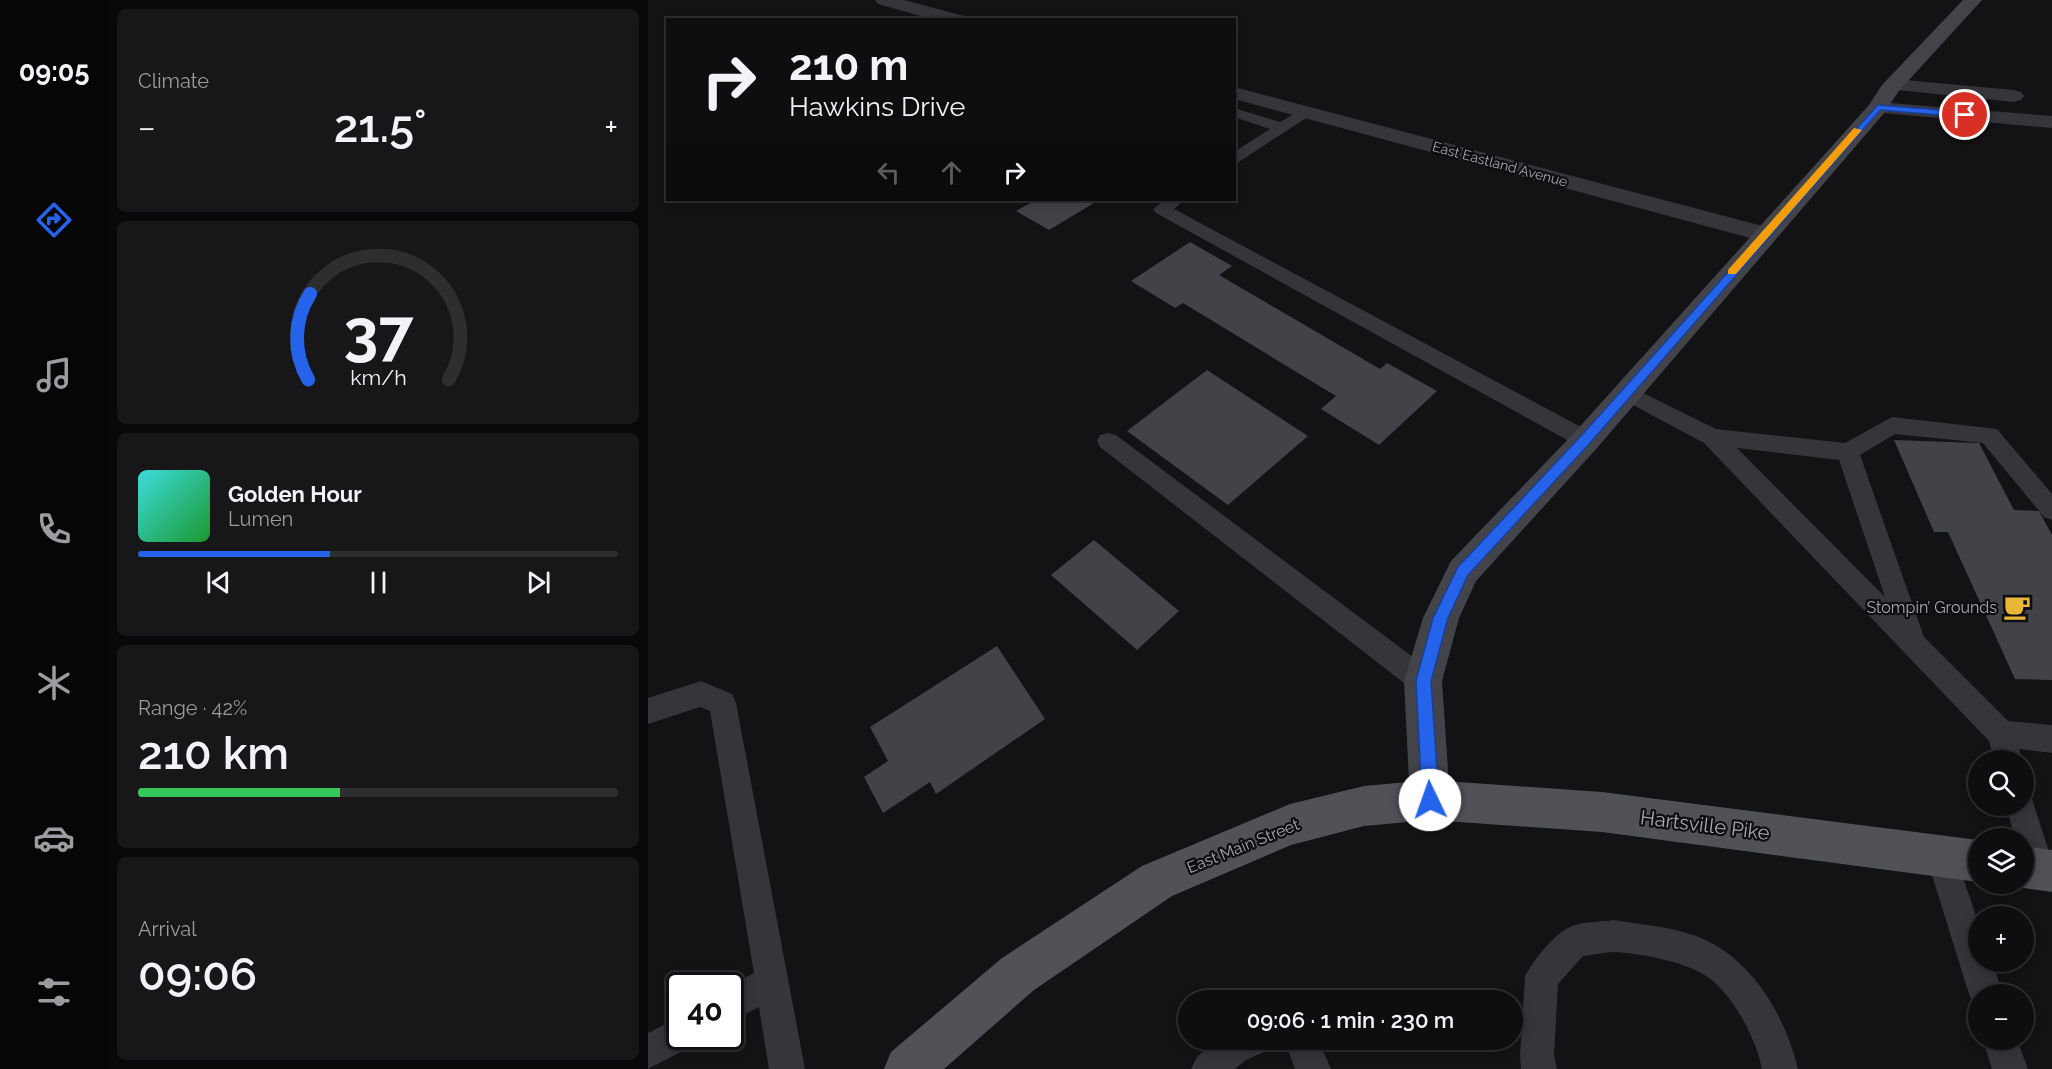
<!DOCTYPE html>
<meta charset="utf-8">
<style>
body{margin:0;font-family:Raleway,sans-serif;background:#171719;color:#f1f3f6;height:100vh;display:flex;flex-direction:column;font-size:22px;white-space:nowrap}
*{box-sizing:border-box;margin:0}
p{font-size:20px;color:#9b9c9f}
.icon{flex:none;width:33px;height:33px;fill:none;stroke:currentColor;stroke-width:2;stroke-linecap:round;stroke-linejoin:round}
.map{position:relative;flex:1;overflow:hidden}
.side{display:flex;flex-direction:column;gap:9px;padding:9px;background:#080809;width:540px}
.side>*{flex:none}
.hud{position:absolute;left:18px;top:18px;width:570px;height:183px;border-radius:0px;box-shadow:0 3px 15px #0003,0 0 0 2px #2e2e30;background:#0e0e10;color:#f1f3f6;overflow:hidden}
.tools{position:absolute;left:1320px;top:750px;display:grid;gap:12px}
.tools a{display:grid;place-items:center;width:66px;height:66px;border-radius:50%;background:#0e0e10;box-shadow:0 3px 15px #0003,0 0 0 2px #2e2e30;font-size:30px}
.speed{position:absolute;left:18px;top:972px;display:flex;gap:12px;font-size:30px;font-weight:700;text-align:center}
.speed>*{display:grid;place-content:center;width:78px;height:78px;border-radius:50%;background:#0e0e10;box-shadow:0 3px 15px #0003,0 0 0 2px #2e2e30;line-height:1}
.speed .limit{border:3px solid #111;border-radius:9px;background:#fff;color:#111}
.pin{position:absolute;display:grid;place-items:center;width:51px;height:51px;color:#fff;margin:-26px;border:3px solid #fff;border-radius:50%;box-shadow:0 2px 6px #0007}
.me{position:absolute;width:66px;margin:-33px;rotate:357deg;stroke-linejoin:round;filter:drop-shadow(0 0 4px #0008)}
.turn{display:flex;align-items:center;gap:21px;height:126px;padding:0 24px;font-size:27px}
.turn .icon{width:78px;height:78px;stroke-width:2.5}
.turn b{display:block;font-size:42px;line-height:51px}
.lanes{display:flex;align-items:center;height:57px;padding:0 24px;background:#0003;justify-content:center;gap:30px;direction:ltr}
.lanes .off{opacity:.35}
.big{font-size:45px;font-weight:600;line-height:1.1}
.side .tile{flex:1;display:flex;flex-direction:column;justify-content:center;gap:9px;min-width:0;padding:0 21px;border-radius:9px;background:#171719}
.side .dial{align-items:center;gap:0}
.dial svg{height:156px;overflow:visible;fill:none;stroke:#2e2e30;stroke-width:7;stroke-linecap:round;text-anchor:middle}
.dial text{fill:#f1f3f6;stroke:none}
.song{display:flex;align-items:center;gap:18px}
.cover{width:72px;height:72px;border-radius:9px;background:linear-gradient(135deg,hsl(180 70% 55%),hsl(130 70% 35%))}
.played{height:6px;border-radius:3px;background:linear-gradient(90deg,#2563eb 40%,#2e2e30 40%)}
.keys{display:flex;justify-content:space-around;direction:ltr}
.heat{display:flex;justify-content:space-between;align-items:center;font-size:33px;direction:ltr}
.charge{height:9px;border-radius:4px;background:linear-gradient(90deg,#34c759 42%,#2e2e30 0)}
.trip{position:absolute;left:530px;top:990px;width:345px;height:60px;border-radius:30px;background:#0e0e10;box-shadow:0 3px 15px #0003,0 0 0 2px #2e2e30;font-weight:600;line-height:60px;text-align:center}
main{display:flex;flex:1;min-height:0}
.tab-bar{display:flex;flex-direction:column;width:108px;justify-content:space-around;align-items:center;background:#060606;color:#9b9c9f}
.tab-bar .icon{width:42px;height:42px}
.tab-bar .active{color:#2563eb}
.tab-bar b{font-size:27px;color:#f1f3f6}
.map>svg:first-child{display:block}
.building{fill:#424348}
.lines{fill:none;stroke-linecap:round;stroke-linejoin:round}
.lane{fill:#35353a;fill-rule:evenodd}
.street{fill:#35353a;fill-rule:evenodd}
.secondary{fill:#43444a;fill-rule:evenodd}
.primary{fill:#515258;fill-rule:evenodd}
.route{fill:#2563eb;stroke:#184099;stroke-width:1.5}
.slow{fill:#f59e0b}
.labels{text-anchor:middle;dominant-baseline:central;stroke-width:4.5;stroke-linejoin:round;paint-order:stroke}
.far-street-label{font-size:14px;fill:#a6a9b5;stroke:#0e0e10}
.poi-label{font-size:16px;fill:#a6a9b5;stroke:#0e0e10;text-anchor:end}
.street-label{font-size:16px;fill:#a6a9b5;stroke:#0e0e10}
.near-street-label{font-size:20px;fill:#a6a9b5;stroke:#0e0e10}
</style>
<main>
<nav class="tab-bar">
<b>09:05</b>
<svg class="icon active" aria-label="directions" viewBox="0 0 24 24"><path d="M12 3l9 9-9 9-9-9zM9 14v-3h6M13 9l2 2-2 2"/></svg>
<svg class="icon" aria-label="music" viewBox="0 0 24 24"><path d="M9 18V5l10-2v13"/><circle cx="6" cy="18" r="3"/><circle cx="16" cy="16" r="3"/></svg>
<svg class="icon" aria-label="phone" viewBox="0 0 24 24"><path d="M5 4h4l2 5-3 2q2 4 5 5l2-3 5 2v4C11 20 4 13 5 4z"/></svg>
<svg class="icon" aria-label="climate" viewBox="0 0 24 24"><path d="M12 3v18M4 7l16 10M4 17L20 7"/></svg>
<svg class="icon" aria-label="car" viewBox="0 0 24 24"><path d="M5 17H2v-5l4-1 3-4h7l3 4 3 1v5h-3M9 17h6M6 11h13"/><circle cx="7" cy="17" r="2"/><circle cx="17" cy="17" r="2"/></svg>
<svg class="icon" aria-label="filters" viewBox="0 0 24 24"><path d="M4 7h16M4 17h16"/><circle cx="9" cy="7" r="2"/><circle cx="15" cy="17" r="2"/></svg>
</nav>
<section class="side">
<div class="tile"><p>Climate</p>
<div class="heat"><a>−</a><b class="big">21.5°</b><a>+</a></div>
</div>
<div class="tile dial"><svg viewBox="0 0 100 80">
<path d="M14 69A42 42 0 1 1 86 69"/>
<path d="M14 69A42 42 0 0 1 15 25" stroke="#2563eb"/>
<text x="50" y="56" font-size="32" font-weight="700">37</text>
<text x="50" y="72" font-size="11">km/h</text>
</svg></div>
<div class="tile">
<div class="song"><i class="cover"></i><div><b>Golden Hour</b><p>Lumen</p></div></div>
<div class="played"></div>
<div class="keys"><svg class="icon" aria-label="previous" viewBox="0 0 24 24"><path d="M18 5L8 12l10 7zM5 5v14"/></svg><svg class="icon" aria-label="pause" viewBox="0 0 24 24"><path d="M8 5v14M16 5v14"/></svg><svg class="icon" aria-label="next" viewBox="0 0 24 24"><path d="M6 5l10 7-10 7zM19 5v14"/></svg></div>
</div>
<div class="tile"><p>Range · 42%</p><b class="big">210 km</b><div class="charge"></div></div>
<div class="tile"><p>Arrival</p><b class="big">09:06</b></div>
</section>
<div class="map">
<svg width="1404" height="1069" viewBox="0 0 1404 1069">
<rect width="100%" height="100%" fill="#131315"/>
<!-- building -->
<g class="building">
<polygon points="388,200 451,200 401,230 368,211"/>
<polygon points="542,242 584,266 571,275 732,369 739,363 789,391 731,445 673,409 688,396 535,303 527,308 483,281"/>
<polygon points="559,370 660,436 580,505 479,431"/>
<polygon points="1246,440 1331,443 1366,510 1391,511 1404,535 1404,680 1367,679 1300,532 1286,532"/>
<polygon points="446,540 531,611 489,650 403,575"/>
<polygon points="349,646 397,719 288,794 282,782 235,813 216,777 240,761 222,727"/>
</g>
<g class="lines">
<!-- lane -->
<g class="lane">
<polygon points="658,107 663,109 666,112 663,115 586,165 586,152 622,129 586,117 586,108 632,122"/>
<polygon points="517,200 536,200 526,209 946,434 949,440 946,446 938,448 930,446 508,213 505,209"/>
<path d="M979 385 1068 429 1197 443 1244 417 1349 429 1404 494V520L1396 517 1335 443 1247 434 1212 455 1276 637 1360 721 1404 725V753L1371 749 1374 760H1346L1341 741 1056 443 972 398 968 393 972 388ZM1089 448 1191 460 1237 597Z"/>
<polygon points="460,433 468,435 785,672 789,681 785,690 775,694 765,690 452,447 449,441 452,435"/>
<polygon points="53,681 84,694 88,703 157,1069 121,1069 111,1007 82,1022 82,986 106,973 62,711 52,707 0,724 0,698"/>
<polygon points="1376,792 1383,796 1404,861 1402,880 1391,884 1380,880 1376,869 1376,838 1367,838 1358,806 1376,806"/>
<polygon points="1293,841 1304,845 1330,922 1330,962 1344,962 1355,994 1330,994 1330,1008 1326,1006 1321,994 1278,856 1282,845"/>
<path d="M966 920C990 924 1015 926 1039 933 1099 950 1136 1011 1150 1069H1114C1108 1039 1088 1001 1065 981 1043 962 995 954 967 952 957 952 945 955 935 956L910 984 906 1055 909 1069H873L872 1055 877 977C884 961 908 932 924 926 937 921 953 922 966 920Z"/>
<polygon points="32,1017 32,1036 48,1036 44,1046 0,1069 0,1033"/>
<polygon points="568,1040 621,1040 616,1052 598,1060 587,1069 543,1069 549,1057"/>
<polygon points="636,1040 670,1040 683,1069 647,1069"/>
<polygon points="1335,1040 1369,1040 1380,1069 1344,1069"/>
</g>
<!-- street -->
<g class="street">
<polygon points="227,0 256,0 316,16 318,20 287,20 230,4"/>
<polygon points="1246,79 1366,90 1373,92 1376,96 1373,100 1366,102 1239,89 1236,85 1239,81"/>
<polygon points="586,87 1126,229 1129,234 1126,239 1117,242 586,99"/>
<polygon points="1230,102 1404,116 1404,128 1223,112 1220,108 1223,104"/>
</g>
<!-- secondary -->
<polygon class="secondary" points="1315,0 1334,0 1250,92 1237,112 949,448 828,581 811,618 794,681 802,800 796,814 782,820 768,814 762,800 756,681 775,618 803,561 927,432 1221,105 1234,85"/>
<!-- primary -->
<g class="primary">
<polygon points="782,780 954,792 1330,840 1330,882 954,832 782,820 716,826 643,845 524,896 386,990 296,1069 236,1069 243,1052 354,958 494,866 642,804 716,786"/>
<polygon points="1376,846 1404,850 1404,892 1376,888 1365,884 1376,884"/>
</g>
</g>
<!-- route -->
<polygon class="route" points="1230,105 1317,112 1321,115 1317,117 1232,110 942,443 820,575 800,618 783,681 791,800 788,806 782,808 776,806 774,800 768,681 785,618 810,567 933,436"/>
<!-- slow -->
<polygon class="slow" points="1206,128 1214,130 1088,274 1080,274 1080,270"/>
<!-- icons -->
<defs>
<symbol id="cafe-bare" viewBox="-9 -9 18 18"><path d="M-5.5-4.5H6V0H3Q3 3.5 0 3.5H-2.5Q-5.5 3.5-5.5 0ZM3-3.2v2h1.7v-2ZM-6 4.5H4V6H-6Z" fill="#e8b738" stroke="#0e0e10" stroke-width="2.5" paint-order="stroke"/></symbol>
</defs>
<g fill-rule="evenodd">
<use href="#cafe-bare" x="1350" y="588" width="38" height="38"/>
</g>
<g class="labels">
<!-- far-street labels -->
<g class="far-street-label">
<text transform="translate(852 164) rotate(15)">East Eastland Avenue</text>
</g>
<!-- poi labels -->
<g class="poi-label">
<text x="1349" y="607">Stompin’ Grounds</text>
</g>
<!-- street labels -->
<g class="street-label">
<text transform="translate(595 846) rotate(-22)">East Main Street</text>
</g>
<!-- near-street labels -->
<g class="near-street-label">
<text transform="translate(1057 825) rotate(7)">Hartsville Pike</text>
</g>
</g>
</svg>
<div class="tools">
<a><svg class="icon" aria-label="search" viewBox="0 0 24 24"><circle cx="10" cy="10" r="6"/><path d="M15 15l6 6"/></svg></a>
<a><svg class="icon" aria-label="layers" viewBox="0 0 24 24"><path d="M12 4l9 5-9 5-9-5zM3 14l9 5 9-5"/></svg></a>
<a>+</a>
<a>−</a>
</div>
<div class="speed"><div class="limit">40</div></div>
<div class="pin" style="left:1317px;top:115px;background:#d93025"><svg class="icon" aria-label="arrive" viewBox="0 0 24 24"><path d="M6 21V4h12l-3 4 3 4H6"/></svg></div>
<svg class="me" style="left:782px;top:800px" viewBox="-20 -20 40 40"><circle r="19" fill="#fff"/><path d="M0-13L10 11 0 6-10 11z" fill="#2563eb"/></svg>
<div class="trip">09:06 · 1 min · 230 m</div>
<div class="hud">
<div class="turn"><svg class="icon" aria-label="right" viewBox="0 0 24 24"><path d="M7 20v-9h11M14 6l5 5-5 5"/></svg><div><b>210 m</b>Hawkins Drive</div></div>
<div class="lanes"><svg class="icon off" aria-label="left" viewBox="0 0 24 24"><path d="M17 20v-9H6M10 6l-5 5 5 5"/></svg><svg class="icon off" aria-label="ahead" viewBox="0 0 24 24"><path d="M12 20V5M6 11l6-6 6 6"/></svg><svg class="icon" aria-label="right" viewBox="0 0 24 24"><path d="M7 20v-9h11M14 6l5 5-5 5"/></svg></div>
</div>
</div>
</main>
